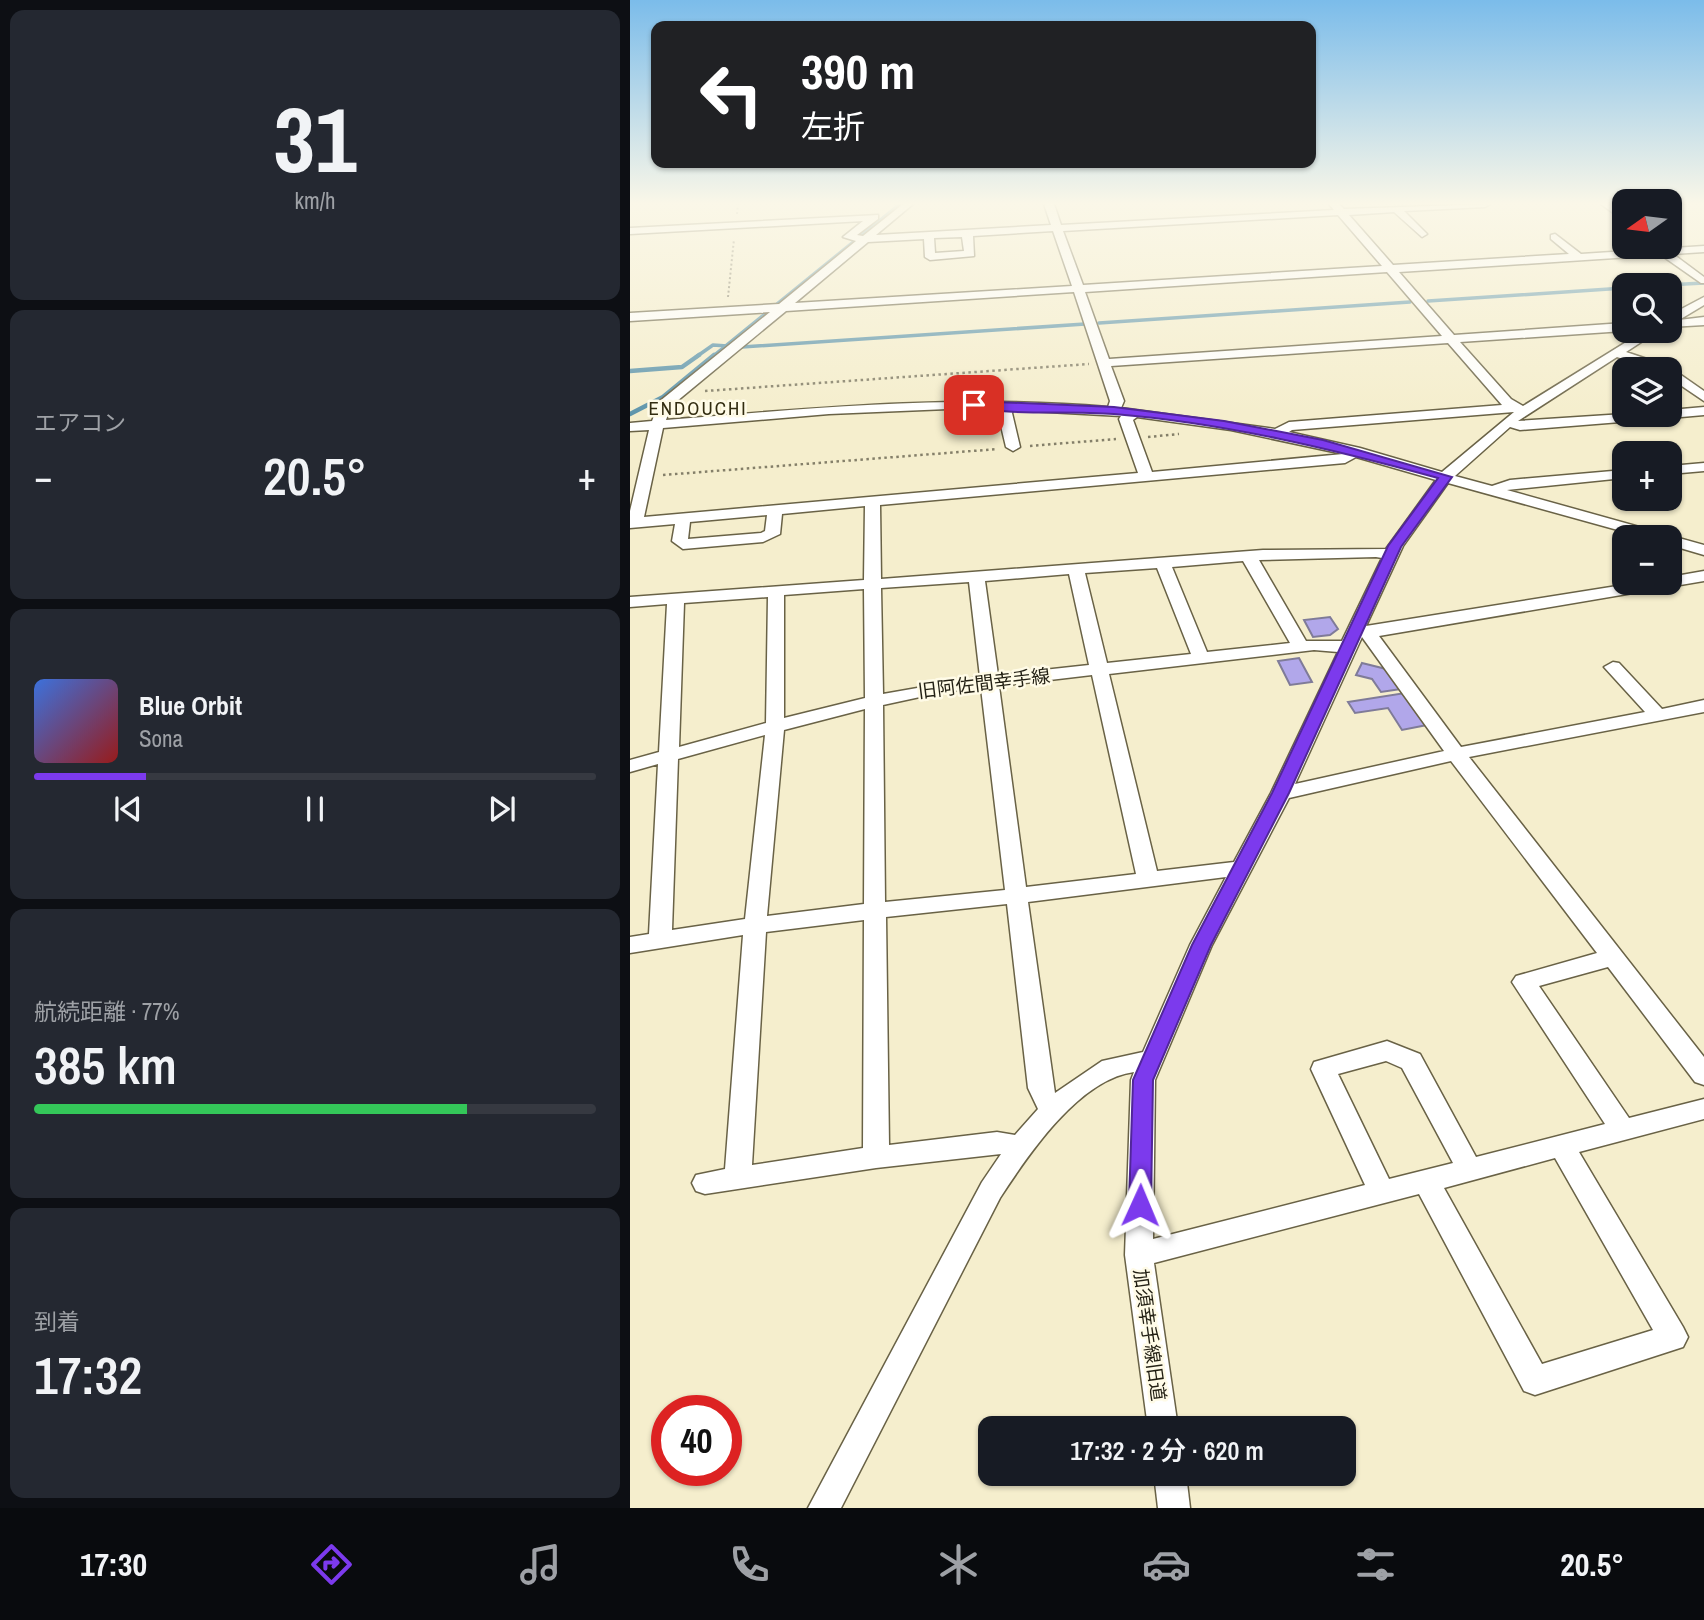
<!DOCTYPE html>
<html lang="ja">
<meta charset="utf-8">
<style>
body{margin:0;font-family:"Archivo Narrow","Noto Sans JP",sans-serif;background:#242831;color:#f1f3f6;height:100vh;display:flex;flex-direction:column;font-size:26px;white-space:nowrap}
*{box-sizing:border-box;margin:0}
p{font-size:23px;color:#9ea1a6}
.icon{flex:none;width:38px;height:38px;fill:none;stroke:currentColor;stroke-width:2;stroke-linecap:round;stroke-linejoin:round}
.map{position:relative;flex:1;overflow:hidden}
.panel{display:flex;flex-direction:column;gap:10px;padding:10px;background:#0d0f14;width:630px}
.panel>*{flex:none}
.banner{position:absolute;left:21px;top:21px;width:665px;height:147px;border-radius:14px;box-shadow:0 2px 5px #0004;background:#202124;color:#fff;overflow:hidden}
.needle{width:46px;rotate:256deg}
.controls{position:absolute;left:982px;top:189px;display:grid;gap:14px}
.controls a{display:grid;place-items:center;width:70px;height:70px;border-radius:14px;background:#171b24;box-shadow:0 2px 5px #0004;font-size:35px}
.speed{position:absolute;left:21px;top:1395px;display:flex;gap:14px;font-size:35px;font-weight:700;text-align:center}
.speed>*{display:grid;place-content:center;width:91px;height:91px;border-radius:50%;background:#171b24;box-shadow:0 2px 5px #0004;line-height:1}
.speed .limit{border:10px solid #d22;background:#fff;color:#111}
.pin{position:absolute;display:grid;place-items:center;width:60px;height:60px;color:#fff;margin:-30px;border-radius:14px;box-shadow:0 4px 10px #0006}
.me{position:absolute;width:77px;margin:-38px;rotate:1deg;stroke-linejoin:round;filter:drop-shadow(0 0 5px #0008)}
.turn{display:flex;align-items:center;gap:24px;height:147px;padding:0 35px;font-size:32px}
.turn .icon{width:91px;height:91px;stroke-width:2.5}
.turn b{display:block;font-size:49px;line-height:60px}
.big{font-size:52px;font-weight:600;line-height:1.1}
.panel .widget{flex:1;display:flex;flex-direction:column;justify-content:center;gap:10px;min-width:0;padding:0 24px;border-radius:14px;background:#242831}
.panel .dial{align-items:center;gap:0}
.dial b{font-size:91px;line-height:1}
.song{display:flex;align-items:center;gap:21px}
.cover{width:84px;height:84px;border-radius:10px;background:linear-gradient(135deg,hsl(220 70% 55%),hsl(0 70% 35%))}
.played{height:7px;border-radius:4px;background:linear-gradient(90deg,#7c3aed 20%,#363941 20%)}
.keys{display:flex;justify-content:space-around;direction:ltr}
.heat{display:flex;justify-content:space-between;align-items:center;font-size:38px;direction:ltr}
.charge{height:10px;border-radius:5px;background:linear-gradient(90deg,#34c759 77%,#363941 0)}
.trip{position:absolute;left:348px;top:1416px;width:378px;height:70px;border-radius:14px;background:#171b24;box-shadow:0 2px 5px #0004;font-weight:600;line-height:70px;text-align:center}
.menu{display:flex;height:112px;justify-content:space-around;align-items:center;background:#090b0e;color:#9ea1a6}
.menu .icon{width:49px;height:49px}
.menu .selected{color:#7c3aed}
.menu b{font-size:32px;color:#f1f3f6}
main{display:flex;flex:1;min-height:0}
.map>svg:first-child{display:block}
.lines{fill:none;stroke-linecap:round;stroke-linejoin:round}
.stream-far1{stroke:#5e95ac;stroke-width:3.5}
.stream{stroke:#5e95ac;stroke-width:4.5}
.building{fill:#b1a7ea;stroke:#7f7b98;stroke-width:2}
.minor-casing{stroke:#696246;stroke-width:3}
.path-far1{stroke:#847f69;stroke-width:2;stroke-dasharray:2 2.5;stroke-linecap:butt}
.path{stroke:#847f69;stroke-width:2.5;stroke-dasharray:2.5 3.5;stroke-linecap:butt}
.minor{fill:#fff;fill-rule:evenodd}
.route{fill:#7c3aed;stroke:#51269a;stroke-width:2}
.labels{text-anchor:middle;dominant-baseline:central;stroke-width:5;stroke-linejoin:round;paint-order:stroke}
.far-quarter-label{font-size:19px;letter-spacing:2px;fill:#322c10;stroke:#fffbe7}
.street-label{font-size:19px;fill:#221f13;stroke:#fffbe7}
</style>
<main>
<section class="panel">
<div class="widget dial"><b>31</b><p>km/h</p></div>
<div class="widget"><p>エアコン</p>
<div class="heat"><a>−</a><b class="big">20.5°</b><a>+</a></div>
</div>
<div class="widget">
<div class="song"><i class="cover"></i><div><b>Blue Orbit</b><p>Sona</p></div></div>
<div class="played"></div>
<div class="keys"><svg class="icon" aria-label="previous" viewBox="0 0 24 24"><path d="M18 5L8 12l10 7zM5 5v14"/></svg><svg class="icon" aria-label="pause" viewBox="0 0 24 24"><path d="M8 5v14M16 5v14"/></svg><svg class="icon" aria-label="next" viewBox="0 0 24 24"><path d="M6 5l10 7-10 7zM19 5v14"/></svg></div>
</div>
<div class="widget"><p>航続距離 · 77%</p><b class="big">385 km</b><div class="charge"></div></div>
<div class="widget"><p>到着</p><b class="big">17:32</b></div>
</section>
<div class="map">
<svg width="1074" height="1508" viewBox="0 0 1074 1508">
<rect width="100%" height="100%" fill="#f5eecd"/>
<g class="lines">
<!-- stream-far1 -->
<g class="stream-far1">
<polyline points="1036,285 1074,283"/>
<polyline points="798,301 994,288"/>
<polyline points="469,323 780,302"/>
<polyline points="66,357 83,345 112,347 455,324"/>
<polyline points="82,357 270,204"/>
</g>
<!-- stream -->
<g class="stream">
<polyline points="0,371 52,367 69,355"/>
<polyline points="0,414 33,397 84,355"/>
</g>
</g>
<!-- building -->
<g class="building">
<polygon points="700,617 708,629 700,635 683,637 674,620"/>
<polygon points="669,658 682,682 660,685 648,661"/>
<polygon points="732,663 756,669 771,689 751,692 742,679 726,675"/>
<polygon points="775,693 797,725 772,730 758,708 725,713 718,702"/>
</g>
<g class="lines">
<defs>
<g id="minor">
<path d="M273 204H283L246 235 421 225 414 204H424L431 225 704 210 699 204H709L714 209 860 204 855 207 774 211 797 234 792 237 764 212 719 215 763 265 939 254 921 239V235L925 234 951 254 1074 246V252L1043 254 1074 277V283H1071L1031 255 769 272 824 335 994 323V331L830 342 881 399 893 406 1014 331H1028L996 352 1038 366 1074 391V401L1040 378V369H1022L987 357 888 421 994 414 1040 415V410L1074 407V415L1040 418 1034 415 1028 419 890 430 880 427 825 476 862 486 880 480 994 470V478L877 490 1074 545V555L1040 545V537H1013L818 483 773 546 736 626 1006 583H1040V577L1074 571V581L749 636 831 747 1015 712 974 667 983 662 989 663 1032 709 1074 700V712L839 757 1074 1057V1085L1065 1082 978 967 909 986 999 1118 1074 1099V1119L949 1152 1053 1327 1058 1337 1053 1347 905 1395 894 1391 789 1194 524 1263 548 1428H518L495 1255 501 1080 504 1072C449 1079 398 1155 370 1198L211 1508H178L352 1182 371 1154 246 1168 75 1194 66 1191 62 1183 66 1175 95 1169 113 935 0 953V937L19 934 28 764 0 772V760L29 752 37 604 0 607V597L234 580 235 506 152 514 150 534 133 542 53 549 42 541 45 524 0 528V511L19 430 0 431V423L22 421 30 401 140 312 0 321V313L149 304 226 241 213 237 233 221 0 234V228L248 215V219L227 235 233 236ZM708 215 752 266 453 285 433 231ZM423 231 442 286 165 303 238 242 294 239 295 257 300 260 344 256 343 236ZM332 237 334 251 305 253 304 238ZM757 272 812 336 479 359 455 292ZM444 292 480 401 478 407C330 394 184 408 36 420L41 406 156 311ZM818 343 872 405 659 422 645 429 491 408 494 401 481 366ZM318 409H370L368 413 376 447 383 451 390 447 382 413 383 410 491 416 489 419 508 473 14 517 33 428 199 414ZM884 412 812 472 730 448 659 432 662 430ZM507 417 601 430 713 454 522 472 503 420ZM726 457 806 480 756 549 633 550 251 579 250 505 715 463ZM137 515 135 531 131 533 58 539 60 522ZM746 557 752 558 712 641H676L629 560ZM613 561 660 643 577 652 542 567ZM527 568 561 654 477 663 455 573ZM439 574 459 665 368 675 355 581ZM339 582 350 677 253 694 251 588ZM234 589 235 698 154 718V595ZM138 597 136 723 49 747 54 603ZM732 637 814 751 665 784ZM684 650 708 652 641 793 604 862 527 871 479 674ZM462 675 506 874 396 887 369 686ZM351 688 375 890 255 902 253 705 313 692ZM235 709 234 904 137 916 154 730ZM135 735 115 919 42 930 48 759ZM821 761 967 953 886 976 882 982 975 1124 846 1157 790 1054 757 1041 684 1062 681 1069 735 1185 523 1239 525 1080 582 945 659 798ZM596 877 560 945 513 1052 472 1061 425 1093 398 902ZM377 904 398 1088 408 1109 385 1135 367 1132 259 1145 256 917ZM234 920 233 1148 122 1165 136 932ZM756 1061 772 1068 823 1163 759 1179 708 1074ZM925 1158 1023 1330 912 1364 814 1188Z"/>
<polygon points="971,204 982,204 994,213 986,215"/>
<polygon points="1074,297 1074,305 1049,320 1074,317 1074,325 1040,327 1040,315"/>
<polygon points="1074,463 1074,471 1040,474 1040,466"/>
<polygon points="524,1474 556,1474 560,1508 528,1508"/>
</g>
</defs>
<!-- minor casing -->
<use href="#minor" class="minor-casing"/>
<!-- path-far1 -->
<g class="path-far1">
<polyline points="107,214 108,204"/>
<polyline points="98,297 104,239"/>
</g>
<!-- path -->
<g class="path">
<polyline points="75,391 459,364"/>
<polyline points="518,437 549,434"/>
<polyline points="400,446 486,439"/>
<polyline points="33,475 368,449"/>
</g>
<!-- minor -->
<use href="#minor" class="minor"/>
</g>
<!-- sky -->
<linearGradient id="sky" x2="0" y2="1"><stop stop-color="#7bbcea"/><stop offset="0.49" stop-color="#faf7e8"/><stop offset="1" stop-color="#faf7e8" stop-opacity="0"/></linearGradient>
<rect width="1074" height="415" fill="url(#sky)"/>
<!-- route -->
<path class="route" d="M344 401 484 407 594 421 693 440 822 477 771 547 659 793 581 945 523 1080 521 1205 518 1212 510 1215 502 1212 499 1205 503 1080 562 945 642 793 758 546 808 478C702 449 595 423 484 414 438 410 385 416 340 407L339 405Z"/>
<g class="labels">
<!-- far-quarter labels -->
<g class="far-quarter-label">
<text x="68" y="408">ENDOUCHI</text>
</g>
<!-- street labels -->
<g class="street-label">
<text transform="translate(354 683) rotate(-7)">旧阿佐間幸手線</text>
<text transform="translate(520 1335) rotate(82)">加須幸手線旧道</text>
</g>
</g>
</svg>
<div class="controls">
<a><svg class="needle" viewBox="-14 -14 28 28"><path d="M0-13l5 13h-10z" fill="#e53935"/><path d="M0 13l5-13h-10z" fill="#9ea1a6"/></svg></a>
<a><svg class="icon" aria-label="search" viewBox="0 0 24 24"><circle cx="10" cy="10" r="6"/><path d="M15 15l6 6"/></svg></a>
<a><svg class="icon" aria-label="layers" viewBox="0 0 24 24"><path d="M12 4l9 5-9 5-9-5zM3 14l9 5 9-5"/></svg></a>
<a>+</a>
<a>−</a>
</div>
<div class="speed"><div class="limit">40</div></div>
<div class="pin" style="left:344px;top:405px;background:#d93025"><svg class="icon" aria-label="arrive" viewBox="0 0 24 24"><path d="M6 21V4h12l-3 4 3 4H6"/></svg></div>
<svg class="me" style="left:510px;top:1205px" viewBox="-20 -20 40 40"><path d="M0-17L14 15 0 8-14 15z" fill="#7c3aed" stroke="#fff" stroke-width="4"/></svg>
<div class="trip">17:32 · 2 分 · 620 m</div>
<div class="banner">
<div class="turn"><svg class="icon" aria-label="left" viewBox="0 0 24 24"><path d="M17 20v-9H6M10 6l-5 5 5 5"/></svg><div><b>390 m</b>左折</div></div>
</div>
</div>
</main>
<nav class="menu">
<b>17:30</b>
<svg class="icon selected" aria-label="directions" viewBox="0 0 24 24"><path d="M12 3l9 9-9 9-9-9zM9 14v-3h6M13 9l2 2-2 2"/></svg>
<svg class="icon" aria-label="music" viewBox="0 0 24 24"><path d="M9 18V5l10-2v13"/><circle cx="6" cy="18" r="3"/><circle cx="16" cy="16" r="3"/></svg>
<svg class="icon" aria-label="phone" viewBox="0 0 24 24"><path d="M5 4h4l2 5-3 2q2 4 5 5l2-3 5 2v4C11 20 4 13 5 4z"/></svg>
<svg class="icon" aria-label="climate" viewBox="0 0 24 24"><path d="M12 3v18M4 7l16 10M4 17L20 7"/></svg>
<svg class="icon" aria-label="car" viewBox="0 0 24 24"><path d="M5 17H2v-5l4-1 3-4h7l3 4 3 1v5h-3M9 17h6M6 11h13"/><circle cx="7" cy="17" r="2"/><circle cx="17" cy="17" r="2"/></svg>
<svg class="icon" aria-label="filters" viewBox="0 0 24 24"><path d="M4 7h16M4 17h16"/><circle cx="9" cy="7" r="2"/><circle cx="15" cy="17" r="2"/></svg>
<b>20.5°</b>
</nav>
